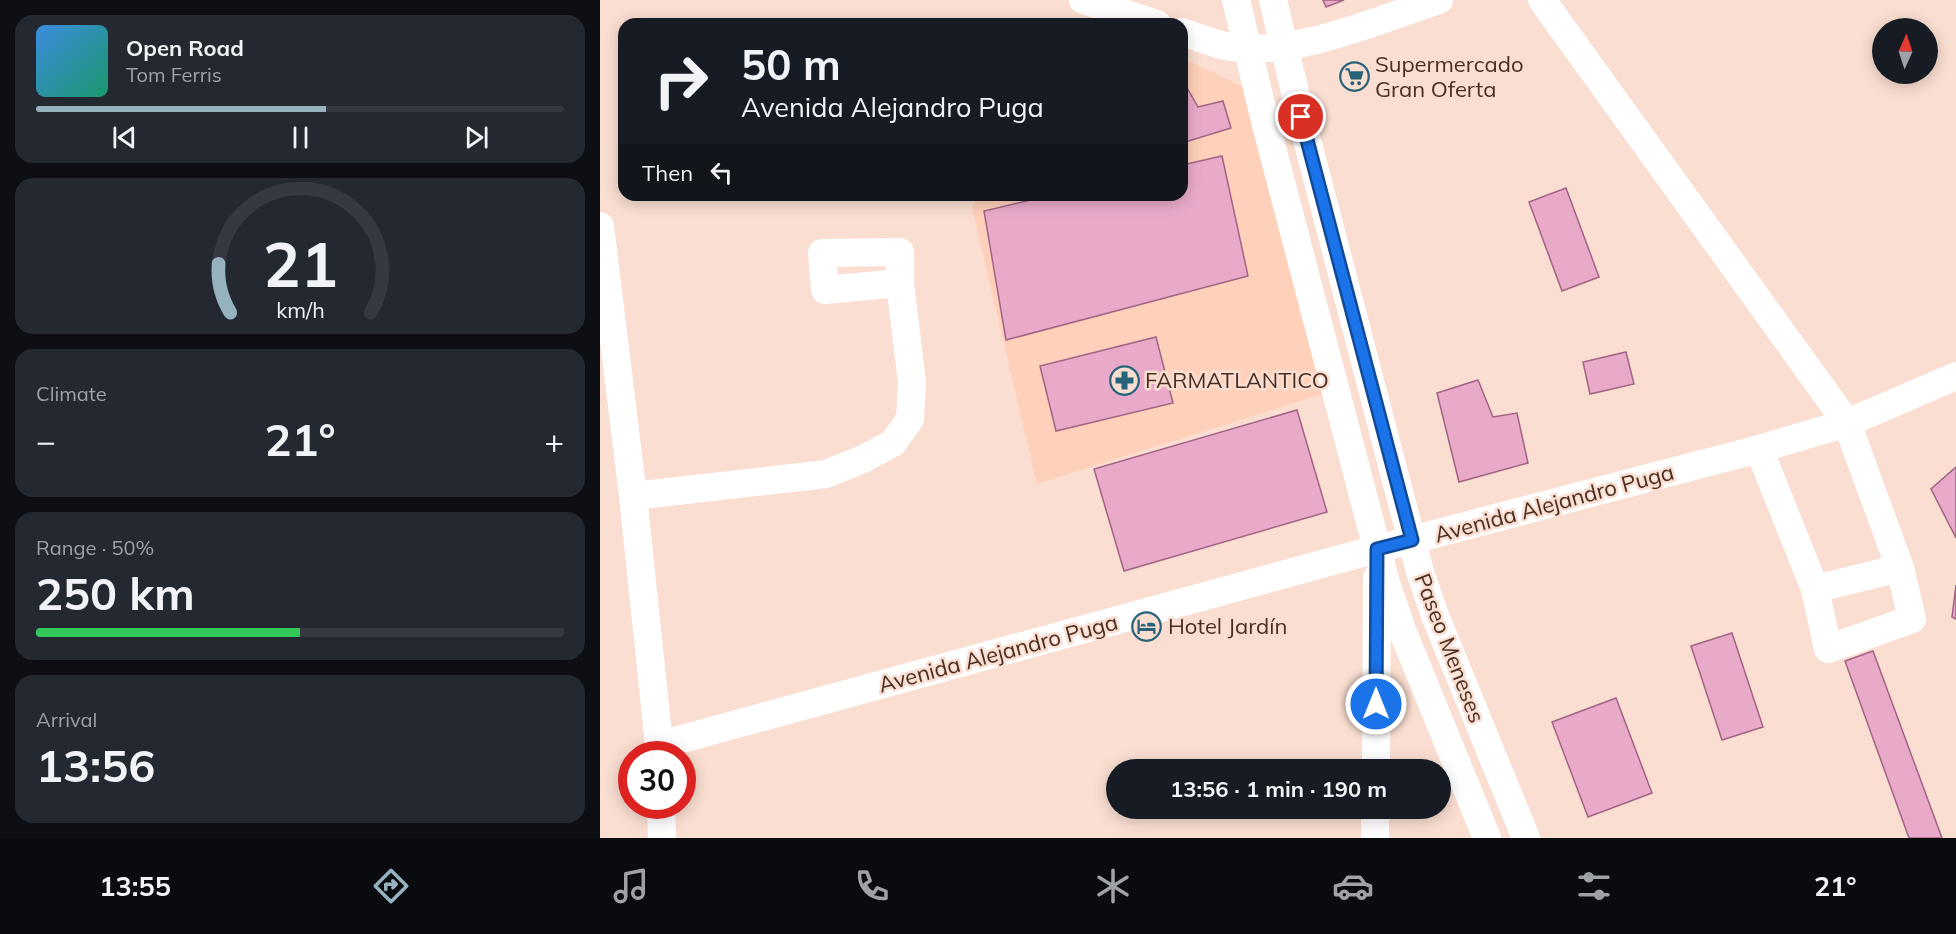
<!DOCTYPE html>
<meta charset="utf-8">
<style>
body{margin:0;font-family:Mulish,sans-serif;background:#242831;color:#f1f3f6;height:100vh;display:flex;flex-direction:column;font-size:22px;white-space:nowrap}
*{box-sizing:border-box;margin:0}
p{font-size:20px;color:#9ea1a6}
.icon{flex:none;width:33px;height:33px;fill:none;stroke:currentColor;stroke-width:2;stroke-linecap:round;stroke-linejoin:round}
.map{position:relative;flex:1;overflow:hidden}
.sheet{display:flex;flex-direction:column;gap:15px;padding:15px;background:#0d0f14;width:600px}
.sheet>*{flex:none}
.banner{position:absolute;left:18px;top:18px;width:570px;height:183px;border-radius:18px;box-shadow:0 3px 15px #0003;background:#171b24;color:#f1f3f6;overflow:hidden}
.needle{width:39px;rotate:3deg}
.tools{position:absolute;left:1272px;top:18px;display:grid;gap:12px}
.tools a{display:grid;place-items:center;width:66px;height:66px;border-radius:50%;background:#171b24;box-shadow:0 3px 15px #0003;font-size:30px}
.speed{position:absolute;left:18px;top:741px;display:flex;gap:12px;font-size:30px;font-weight:700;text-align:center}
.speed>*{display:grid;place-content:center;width:78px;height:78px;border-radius:50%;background:#171b24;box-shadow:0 3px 15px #0003;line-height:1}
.speed .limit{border:9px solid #d22;background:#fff;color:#111}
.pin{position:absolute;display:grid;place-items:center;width:51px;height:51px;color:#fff;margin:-26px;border:3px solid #fff;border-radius:50%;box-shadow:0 2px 6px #0007}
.me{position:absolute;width:66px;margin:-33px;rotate:0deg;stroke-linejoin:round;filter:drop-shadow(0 0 4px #0008)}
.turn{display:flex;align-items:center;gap:21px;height:126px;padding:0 24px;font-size:27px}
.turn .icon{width:78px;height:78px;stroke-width:2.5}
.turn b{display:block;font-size:42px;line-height:51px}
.then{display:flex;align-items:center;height:57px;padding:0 24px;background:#0003;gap:12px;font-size:22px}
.big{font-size:45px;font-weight:700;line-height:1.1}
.sheet .card{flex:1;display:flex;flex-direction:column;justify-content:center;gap:9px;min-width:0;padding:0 21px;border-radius:18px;background:#242831}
.sheet .dial{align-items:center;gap:0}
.dial svg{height:156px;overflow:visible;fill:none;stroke:#363941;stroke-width:7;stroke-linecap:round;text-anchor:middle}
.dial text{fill:#f1f3f6;stroke:none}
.song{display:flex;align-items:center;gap:18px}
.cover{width:72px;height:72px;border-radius:9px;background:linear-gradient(135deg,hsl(210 70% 55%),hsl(160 70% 35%))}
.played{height:6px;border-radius:3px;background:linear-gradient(90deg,#96b2bf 55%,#363941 55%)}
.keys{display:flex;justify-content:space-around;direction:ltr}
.heat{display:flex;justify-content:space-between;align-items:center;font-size:33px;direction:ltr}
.charge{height:9px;border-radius:4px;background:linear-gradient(90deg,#34c759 50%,#363941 0)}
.trip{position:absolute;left:506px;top:759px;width:345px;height:60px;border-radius:30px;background:#171b24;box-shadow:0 3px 15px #0003;font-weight:700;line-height:60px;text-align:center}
.tab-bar{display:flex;height:96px;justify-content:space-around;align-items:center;background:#090b0e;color:#9ea1a6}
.tab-bar .icon{width:42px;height:42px}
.tab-bar .on{color:#96b2bf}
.tab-bar b{font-size:27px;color:#f1f3f6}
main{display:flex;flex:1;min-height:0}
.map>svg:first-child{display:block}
.built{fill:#ffd1bb}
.building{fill:#e9aaca;stroke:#a16484;stroke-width:1.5}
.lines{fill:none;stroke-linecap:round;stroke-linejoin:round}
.minor{stroke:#fff;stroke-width:28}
.route-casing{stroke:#114b97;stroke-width:15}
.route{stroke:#1a73e8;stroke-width:10}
.labels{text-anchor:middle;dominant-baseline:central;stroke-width:5;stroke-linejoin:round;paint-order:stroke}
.poi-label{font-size:22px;fill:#492e21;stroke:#faded1;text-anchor:start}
.street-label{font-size:22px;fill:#492e21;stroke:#faded1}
</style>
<main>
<section class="sheet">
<div class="card">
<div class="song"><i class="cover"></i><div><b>Open Road</b><p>Tom Ferris</p></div></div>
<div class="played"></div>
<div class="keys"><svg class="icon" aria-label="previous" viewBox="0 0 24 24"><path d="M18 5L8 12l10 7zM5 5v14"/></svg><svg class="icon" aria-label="pause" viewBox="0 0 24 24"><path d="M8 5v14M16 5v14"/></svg><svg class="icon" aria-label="next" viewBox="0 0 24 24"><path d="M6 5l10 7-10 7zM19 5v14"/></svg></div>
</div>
<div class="card dial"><svg viewBox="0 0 100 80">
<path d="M14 69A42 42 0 1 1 86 69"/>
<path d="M14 69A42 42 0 0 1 8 44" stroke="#96b2bf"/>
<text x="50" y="56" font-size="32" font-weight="700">21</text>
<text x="50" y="72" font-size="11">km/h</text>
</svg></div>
<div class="card"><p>Climate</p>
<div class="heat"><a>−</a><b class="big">21°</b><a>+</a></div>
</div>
<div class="card"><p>Range · 50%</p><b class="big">250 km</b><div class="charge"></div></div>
<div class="card"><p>Arrival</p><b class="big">13:56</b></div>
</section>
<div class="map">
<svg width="1356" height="838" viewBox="0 0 1356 838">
<rect width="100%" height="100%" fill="#faded1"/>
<!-- built -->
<polygon class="built" points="582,58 647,89 729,392 437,484 372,208 377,195 582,195"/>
<!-- building -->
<g class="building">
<polygon points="723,0 744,0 726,7"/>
<polygon points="582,79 598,107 623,101 631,128 582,143"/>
<polygon points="622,156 648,276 406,340 384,211 452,195 582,195 582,165"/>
<polygon points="966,188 999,277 962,291 929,202"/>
<polygon points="556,337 573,403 456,431 440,366"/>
<polygon points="1026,352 1034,384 990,394 983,362"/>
<polygon points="878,380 893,417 917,413 928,463 859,482 837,393"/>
<polygon points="697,410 727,512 524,571 494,469"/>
<polygon points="1356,467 1356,538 1331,489"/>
<polygon points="1356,585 1356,619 1352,617"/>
<polygon points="1132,633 1163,727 1122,740 1091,646"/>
<polygon points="1273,651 1342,838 1309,838 1245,661"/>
<polygon points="1016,698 1052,793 988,817 952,722"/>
</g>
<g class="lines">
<!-- minor -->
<g class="minor">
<polyline points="483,0 557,24"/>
<polyline points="636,0 666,125 786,583 802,630 887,838"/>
<polyline points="673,0 701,117 820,572 836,618 926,838"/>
<polyline points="942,0 1247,423 1300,568 1312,619 1228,649 1215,589 1159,449"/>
<path d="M582 32C598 37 614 44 630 47 695 57 778 20 839 0"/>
<polyline points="0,226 33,496 60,754"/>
<polygon points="300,252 300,283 225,290 222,253"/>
<polyline points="33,496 226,474 263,459 293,443 310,419 312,383 300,283"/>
<polyline points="1215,589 1300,568"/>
<polyline points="60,745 777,549 1159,449 1247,423 1356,376"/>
<polyline points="776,770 777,578"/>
<polyline points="61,806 62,838"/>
<polyline points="775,838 775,808"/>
</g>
</g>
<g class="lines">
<defs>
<polyline id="route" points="701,117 812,540 777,549 776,704"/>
</defs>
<!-- route casing -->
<use href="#route" class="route-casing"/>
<!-- route -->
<use href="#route" class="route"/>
</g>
<!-- icons -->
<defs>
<symbol id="supermarket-ring" viewBox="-11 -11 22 22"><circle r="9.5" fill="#faded1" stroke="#27637b" stroke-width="1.5"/><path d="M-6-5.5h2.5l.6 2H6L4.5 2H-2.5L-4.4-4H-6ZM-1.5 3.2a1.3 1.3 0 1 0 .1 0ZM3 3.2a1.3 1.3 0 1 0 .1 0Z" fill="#27637b"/></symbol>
<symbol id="pharmacy-ring" viewBox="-11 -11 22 22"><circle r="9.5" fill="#faded1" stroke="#27637b" stroke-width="1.5"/><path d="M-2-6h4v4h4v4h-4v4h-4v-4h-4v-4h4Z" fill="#27637b"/></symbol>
<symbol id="hotel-ring" viewBox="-11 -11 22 22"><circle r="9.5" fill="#faded1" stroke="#27637b" stroke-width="1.5"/><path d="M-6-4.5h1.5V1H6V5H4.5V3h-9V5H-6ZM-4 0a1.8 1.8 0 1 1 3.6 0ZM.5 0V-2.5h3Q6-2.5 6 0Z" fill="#27637b"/></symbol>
</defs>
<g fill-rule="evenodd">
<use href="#supermarket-ring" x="738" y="60" width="33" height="33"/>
<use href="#pharmacy-ring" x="508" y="364" width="33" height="33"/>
<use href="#hotel-ring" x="530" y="610" width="33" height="33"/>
</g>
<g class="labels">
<!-- poi labels -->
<g class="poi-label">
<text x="775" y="64">Supermercado<tspan x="775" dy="25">Gran Oferta</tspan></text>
<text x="545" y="380">FARMATLANTICO</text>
<text x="568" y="626">Hotel Jardín</text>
</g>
<!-- street labels -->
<g class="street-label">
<text transform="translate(954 503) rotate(-15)">Avenida Alejandro Puga</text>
<text transform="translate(850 648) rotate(69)">Paseo Meneses</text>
<text transform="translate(398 653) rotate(-15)">Avenida Alejandro Puga</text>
</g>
</g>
</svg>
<div class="tools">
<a><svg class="needle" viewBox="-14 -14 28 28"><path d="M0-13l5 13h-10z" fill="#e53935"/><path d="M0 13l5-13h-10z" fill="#9ea1a6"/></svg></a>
</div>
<div class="speed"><div class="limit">30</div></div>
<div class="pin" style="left:701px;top:117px;background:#d93025"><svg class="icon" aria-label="arrive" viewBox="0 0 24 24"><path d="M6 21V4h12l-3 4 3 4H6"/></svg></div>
<svg class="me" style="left:776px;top:704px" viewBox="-20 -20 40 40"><circle r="17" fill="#1a73e8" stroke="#fff" stroke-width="3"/><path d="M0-11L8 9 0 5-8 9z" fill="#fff"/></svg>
<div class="trip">13:56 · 1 min · 190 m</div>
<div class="banner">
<div class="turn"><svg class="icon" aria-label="right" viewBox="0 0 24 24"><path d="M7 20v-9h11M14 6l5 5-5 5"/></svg><div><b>50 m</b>Avenida Alejandro Puga</div></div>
<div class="then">Then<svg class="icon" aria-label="left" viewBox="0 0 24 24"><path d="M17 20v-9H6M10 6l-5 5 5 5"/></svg></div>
</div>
</div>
</main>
<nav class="tab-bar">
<b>13:55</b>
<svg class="icon on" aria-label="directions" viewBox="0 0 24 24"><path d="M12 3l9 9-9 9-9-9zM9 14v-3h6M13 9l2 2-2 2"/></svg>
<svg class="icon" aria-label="music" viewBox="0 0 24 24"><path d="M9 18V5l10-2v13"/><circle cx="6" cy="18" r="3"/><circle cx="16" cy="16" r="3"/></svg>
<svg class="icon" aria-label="phone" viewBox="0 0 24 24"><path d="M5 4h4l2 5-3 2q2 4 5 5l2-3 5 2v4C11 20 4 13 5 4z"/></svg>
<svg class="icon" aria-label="climate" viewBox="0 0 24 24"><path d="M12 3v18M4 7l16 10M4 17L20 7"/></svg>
<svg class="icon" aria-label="car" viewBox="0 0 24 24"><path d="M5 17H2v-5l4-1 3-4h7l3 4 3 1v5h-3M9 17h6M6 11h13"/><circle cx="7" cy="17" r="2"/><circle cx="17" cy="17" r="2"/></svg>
<svg class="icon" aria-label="filters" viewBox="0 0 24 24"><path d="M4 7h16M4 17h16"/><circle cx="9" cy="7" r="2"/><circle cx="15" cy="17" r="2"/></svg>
<b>21°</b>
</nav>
